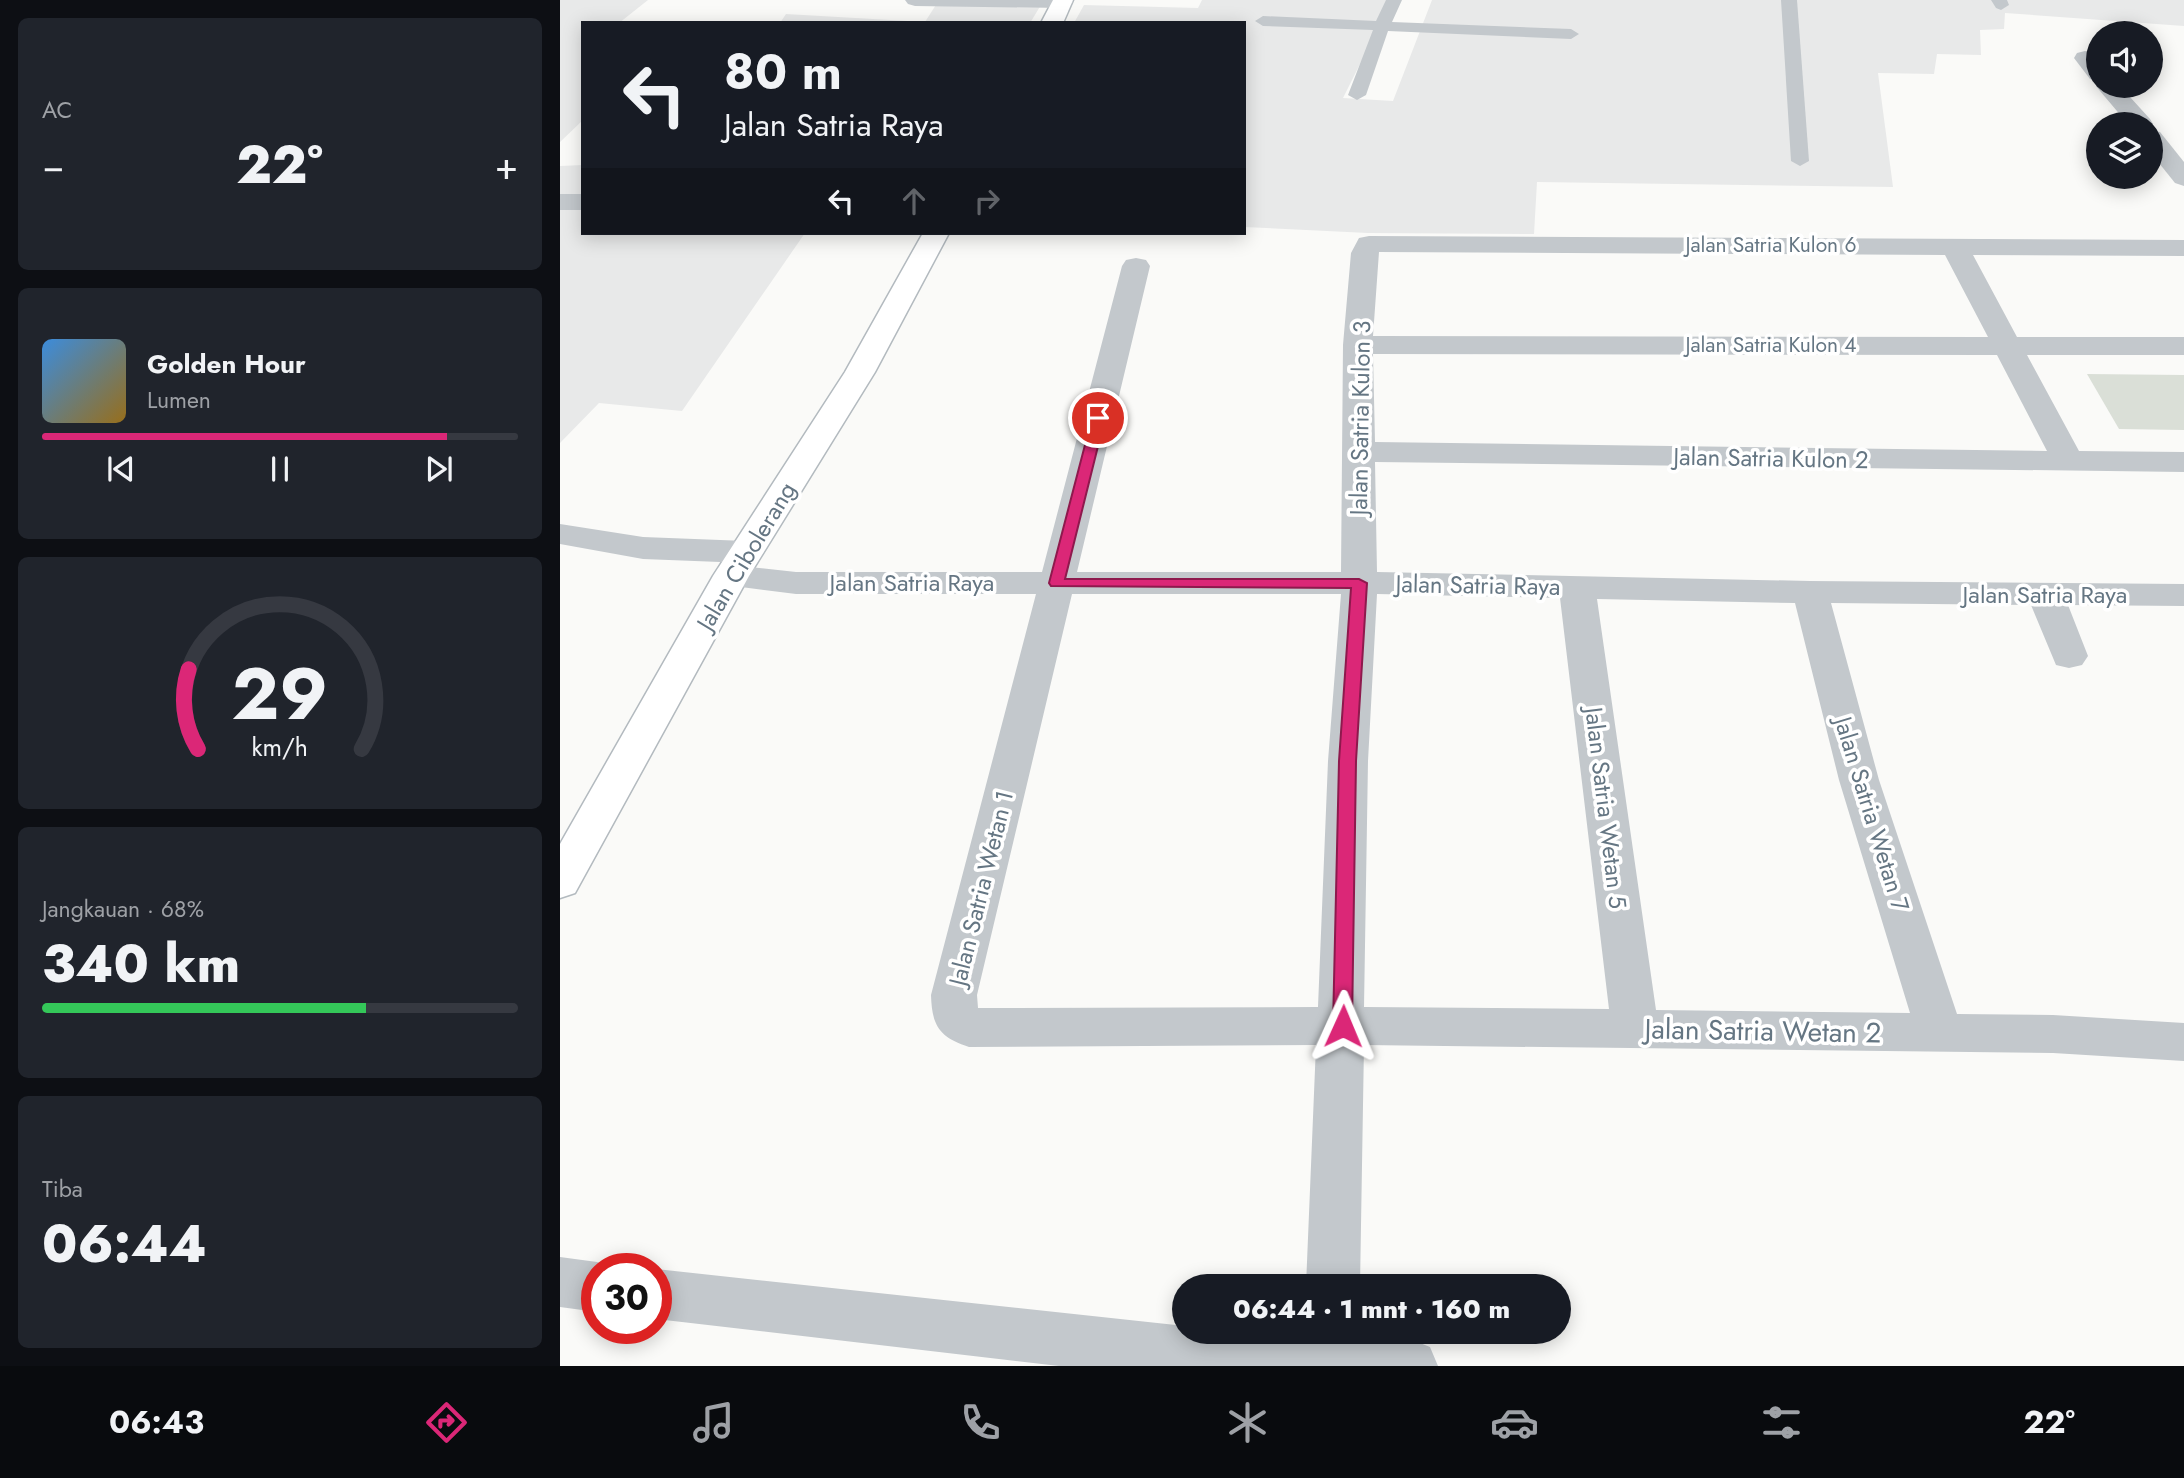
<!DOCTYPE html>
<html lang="id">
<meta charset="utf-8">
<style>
body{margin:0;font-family:Jost,sans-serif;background:#20242c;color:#f1f3f6;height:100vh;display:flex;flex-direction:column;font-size:26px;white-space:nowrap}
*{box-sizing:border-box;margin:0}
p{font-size:23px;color:#9ea1a6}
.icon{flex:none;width:38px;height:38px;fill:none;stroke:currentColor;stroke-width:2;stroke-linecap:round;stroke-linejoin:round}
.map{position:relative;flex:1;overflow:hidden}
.panel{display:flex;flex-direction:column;gap:18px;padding:18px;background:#0d0f14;width:560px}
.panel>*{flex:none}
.hud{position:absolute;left:21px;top:21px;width:665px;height:214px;border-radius:0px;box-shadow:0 4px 18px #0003;background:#171b24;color:#f1f3f6;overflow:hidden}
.buttons{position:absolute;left:1526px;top:21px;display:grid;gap:14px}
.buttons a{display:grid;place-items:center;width:77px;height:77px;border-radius:50%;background:#171b24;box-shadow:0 4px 18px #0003;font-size:35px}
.speed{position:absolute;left:21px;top:1253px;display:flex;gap:14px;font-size:35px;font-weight:700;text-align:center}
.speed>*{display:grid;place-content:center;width:91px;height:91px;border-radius:50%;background:#171b24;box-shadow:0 4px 18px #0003;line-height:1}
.speed .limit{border:10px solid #d22;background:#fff;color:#111}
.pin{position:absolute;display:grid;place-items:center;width:60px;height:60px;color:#fff;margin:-30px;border:4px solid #fff;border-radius:50%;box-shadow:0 2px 7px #0007}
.me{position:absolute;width:77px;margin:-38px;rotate:1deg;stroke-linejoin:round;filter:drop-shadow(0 0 5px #0008)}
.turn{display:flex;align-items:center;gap:24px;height:147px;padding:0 28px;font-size:32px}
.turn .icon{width:91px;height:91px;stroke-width:2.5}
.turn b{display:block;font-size:49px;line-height:60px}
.lanes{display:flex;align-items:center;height:66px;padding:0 28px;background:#0003;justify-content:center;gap:35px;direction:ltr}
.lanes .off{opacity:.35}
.big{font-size:52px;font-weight:800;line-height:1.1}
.panel .widget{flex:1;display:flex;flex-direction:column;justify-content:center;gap:10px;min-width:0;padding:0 24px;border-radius:10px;background:#20242c}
.panel .dial{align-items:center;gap:0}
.dial svg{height:182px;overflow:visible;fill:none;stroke:#363941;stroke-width:7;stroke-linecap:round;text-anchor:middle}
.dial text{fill:#f1f3f6;stroke:none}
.song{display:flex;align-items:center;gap:21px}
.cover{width:84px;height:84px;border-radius:10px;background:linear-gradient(135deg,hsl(210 70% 55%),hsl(40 70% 35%))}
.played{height:7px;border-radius:4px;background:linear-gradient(90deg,#db2777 85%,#363941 85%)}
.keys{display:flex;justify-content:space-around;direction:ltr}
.heat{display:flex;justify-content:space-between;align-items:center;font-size:38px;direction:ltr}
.charge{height:10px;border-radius:5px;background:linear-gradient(90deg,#34c759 68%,#363941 0)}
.trip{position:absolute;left:612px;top:1274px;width:399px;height:70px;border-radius:35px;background:#171b24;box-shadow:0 4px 18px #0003;font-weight:800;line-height:70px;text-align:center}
.tab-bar{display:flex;height:112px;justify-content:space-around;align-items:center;background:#090b0e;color:#9ea1a6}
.tab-bar .icon{width:49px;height:49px}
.tab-bar .current{color:#db2777}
.tab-bar b{font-size:32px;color:#f1f3f6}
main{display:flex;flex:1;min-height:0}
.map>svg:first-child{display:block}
.built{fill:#e8e9e9}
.green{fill:#dadfd7}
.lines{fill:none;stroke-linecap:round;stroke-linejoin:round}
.secondary-casing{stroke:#b3babf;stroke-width:3}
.lane{fill:#c3c8cc;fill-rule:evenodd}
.street{fill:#c3c8cc;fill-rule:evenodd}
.secondary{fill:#fff;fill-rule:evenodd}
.route{fill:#db2777;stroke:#8e194d;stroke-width:2}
.labels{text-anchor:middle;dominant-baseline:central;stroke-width:7;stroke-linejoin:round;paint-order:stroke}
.far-street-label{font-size:21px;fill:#657683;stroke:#fff}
.street-label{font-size:24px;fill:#657683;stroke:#fff}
.near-street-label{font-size:28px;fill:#657683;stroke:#fff}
</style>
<main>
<section class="panel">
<div class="widget"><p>AC</p>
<div class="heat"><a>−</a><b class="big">22°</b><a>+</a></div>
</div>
<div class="widget">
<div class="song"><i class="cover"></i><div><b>Golden Hour</b><p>Lumen</p></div></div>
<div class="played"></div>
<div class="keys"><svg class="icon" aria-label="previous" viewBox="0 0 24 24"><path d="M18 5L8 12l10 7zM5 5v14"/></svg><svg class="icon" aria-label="pause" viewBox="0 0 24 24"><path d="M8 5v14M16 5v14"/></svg><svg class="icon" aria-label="next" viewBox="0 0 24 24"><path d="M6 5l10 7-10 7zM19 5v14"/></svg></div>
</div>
<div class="widget dial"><svg viewBox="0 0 100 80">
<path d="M14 69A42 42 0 1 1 86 69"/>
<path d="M14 69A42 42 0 0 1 10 34" stroke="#db2777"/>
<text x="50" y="56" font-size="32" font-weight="700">29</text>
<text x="50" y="72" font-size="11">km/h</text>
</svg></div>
<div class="widget"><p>Jangkauan · 68%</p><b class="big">340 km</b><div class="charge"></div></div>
<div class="widget"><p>Tiba</p><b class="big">06:44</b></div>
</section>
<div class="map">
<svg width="1624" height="1366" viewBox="0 0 1624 1366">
<rect width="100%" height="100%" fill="#fafaf8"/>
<!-- built -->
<g class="built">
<polygon points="0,0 88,0 59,23 23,23 23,120 0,142"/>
<polygon points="379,0 484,0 470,23 220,23 226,14 365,22"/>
<polygon points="642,0 832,0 783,98 833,101 872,0 1624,0 1624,26 1445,13 1444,29 1420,30 1421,55 1377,54 1374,74 1318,73 1333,187 977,182 974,234 808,233 684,227 684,23 514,23 524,5 638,8"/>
<polygon points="23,165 23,233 245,233 122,411 39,403 0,443 0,166"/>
</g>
<!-- green -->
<polygon class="green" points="1527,374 1624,375 1624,430 1559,429"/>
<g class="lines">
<defs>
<g id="secondary">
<polygon points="493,0 513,0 503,23 481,23"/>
<polygon points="363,233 389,233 315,372 189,576 15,893 0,898 0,844 153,576 285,372"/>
</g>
</defs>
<!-- secondary casing -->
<use href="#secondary" class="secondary-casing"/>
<!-- lane -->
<g class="lane">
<polygon points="826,0 842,0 832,22 1011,29 1019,34 1011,39 828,31 806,95 797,100 788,95 813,30 703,26 695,21 703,16 816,21"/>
<polygon points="1221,0 1237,0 1249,161 1240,166 1231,161"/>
<polygon points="1431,0 1447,0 1449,5 1441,10 1436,8"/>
</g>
<!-- street -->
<g class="street">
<polygon points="345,0 511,0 513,2 509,6 502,8 355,6 348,4"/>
<path d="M1525 51C1541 55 1538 67 1538 81L1530 79 1514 58 1517 53Z"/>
<polygon points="1538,83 1538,86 1560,86 1590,119 1593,124 1591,127 1591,124 1568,124 1540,91 1536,86"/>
<polygon points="1591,130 1600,132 1624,162 1624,186 1615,183 1591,153"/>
<rect x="0" y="194" width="23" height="16"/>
<path d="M809 236 1624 240V256L1413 255 1457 337H1624V355H1467L1519 451 1624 452V472L815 462 817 572 1250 581 1624 584V606L1508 605 1528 656 1522 665 1509 668 1496 665 1471 605 1271 603 1319 780 1397 1014 1493 1015 1624 1023V1061L1493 1053 804 1045 800 1286H746L756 1045 409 1047C379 1037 372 1026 371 995L476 594H236L158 584 153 576 158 568 171 565 236 572H482L562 266 566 260 576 258 586 260 590 266 517 572H781L783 345 791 253 799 238ZM819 252 1385 255 1428 337 813 336ZM813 354 1437 355 1487 451 815 442ZM512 594H781L768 761 758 1007 418 1008 417 995ZM817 594 1000 598 1049 1009 804 1007 808 761ZM1037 599 1235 603 1279 780 1350 1013 1096 1010Z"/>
<polygon points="0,524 83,537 186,541 198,545 204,552 198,559 186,563 83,559 0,544"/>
<polygon points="0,1257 37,1262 54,1269 37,1269 37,1312 0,1307"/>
<polygon points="96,1269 625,1326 625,1332 697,1332 850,1339 870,1347 878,1366 499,1366 96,1319"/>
</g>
<!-- secondary -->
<use href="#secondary" class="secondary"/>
</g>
<!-- route -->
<polygon class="route" points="538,414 545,418 505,579 799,579 807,583 796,761 792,1026 790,1032 783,1034 776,1032 773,1026 779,761 791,588 491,586 489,583 532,418"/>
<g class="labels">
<!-- far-street labels -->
<g class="far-street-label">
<text x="1211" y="245">Jalan Satria Kulon 6</text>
<text x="1211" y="345">Jalan Satria Kulon 4</text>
</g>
<!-- street labels -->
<g class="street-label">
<text transform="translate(800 418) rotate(-89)">Jalan Satria Kulon 3</text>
<text transform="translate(1211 458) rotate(1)">Jalan Satria Kulon 2</text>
<text transform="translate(186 556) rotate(-59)">Jalan Cibolerang</text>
<text x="352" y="582">Jalan Satria Raya</text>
<text transform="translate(918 585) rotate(1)">Jalan Satria Raya</text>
<text x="1485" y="594">Jalan Satria Raya</text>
<text transform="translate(1046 808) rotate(83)">Jalan Satria Wetan 5</text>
<text transform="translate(1312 814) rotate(73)">Jalan Satria Wetan 7</text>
<text transform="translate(421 888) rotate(-76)">Jalan Satria Wetan 1</text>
</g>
<!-- near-street labels -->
<g class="near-street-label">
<text transform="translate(1203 1031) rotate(1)">Jalan Satria Wetan 2</text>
</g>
</g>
</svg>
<div class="buttons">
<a><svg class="icon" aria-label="sound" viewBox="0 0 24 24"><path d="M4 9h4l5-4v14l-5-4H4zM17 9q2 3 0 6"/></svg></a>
<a><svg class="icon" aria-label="layers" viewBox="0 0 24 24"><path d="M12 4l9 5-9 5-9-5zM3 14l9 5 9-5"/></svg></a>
</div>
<div class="speed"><div class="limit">30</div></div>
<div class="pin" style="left:538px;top:418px;background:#d93025"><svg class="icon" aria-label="arrive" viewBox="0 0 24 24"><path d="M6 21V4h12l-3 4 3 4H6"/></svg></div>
<svg class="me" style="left:783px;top:1026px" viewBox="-20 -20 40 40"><path d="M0-17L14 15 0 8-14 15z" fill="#db2777" stroke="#fff" stroke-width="4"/></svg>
<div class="trip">06:44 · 1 mnt · 160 m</div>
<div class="hud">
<div class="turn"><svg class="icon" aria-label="left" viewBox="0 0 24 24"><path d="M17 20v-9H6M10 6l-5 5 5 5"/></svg><div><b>80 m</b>Jalan Satria Raya</div></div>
<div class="lanes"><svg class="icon" aria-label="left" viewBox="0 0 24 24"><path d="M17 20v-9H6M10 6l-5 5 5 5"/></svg><svg class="icon off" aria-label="ahead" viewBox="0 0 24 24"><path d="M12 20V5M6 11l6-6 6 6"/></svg><svg class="icon off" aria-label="right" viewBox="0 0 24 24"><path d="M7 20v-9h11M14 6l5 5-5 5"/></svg></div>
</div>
</div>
</main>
<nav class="tab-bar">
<b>06:43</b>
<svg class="icon current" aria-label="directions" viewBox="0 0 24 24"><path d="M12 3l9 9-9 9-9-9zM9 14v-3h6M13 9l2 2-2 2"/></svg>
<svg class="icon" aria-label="music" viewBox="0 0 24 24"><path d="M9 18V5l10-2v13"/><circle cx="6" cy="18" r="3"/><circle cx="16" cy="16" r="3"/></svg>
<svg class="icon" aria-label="phone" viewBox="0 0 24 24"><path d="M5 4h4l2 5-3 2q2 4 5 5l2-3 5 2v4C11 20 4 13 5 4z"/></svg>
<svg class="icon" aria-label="climate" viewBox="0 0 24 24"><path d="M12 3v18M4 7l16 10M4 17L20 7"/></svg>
<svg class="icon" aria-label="car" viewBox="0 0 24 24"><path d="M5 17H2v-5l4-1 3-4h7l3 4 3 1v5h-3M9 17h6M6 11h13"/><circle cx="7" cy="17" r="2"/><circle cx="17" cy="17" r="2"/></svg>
<svg class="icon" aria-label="filters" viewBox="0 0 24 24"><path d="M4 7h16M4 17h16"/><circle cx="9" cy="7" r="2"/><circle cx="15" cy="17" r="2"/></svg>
<b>22°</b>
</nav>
